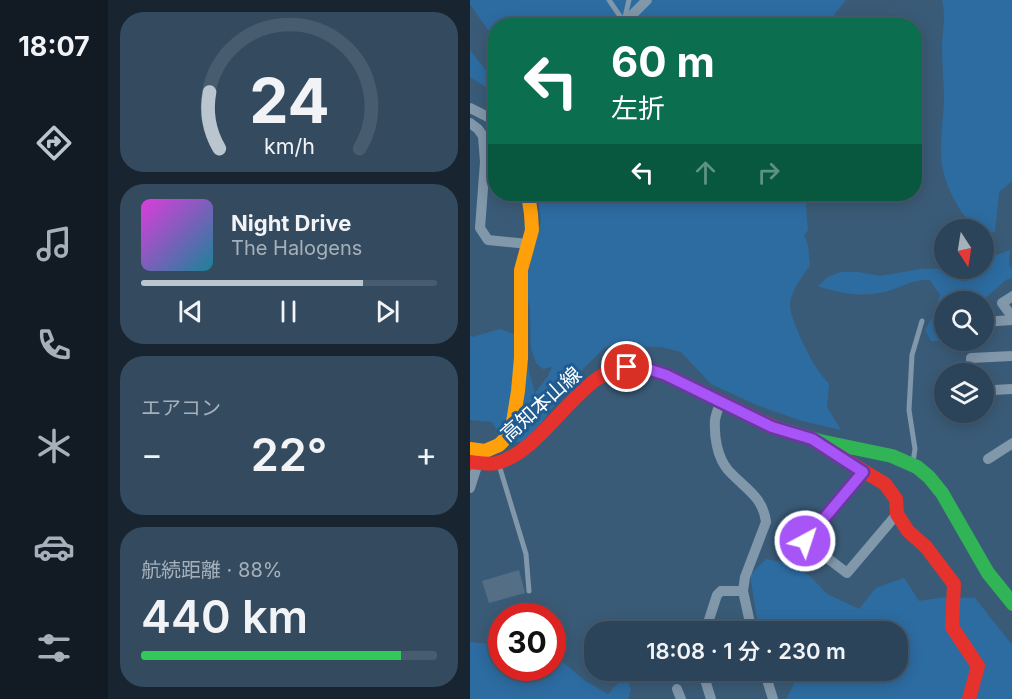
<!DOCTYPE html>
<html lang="ja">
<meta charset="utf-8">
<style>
body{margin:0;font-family:Inter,"Noto Sans JP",sans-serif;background:#344b5f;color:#f1f3f6;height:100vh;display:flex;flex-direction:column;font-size:22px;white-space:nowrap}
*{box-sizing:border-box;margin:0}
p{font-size:20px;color:#a6b0ba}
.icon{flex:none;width:33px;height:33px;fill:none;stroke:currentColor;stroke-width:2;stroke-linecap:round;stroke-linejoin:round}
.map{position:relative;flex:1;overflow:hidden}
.sheet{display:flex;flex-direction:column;gap:12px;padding:12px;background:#182531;width:362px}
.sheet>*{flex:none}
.top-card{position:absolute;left:18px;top:18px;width:434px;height:183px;border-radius:24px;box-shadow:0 3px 15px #0003,0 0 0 2px #485c6f;background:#0b6e4f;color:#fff;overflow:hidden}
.needle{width:39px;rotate:168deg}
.tools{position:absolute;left:464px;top:219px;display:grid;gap:12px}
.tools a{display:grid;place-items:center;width:60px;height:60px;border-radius:50%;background:#2c4459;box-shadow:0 3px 15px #0003,0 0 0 2px #485c6f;font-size:30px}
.speed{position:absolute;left:18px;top:603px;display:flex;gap:12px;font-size:30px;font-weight:700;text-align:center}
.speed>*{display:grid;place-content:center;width:78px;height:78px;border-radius:50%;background:#2c4459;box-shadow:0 3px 15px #0003,0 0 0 2px #485c6f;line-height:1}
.speed .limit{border:9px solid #d22;background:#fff;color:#111}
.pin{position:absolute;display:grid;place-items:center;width:51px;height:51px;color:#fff;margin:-26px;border:3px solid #fff;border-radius:50%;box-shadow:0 2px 6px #0007}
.me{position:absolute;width:66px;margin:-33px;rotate:40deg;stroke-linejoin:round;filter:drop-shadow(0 0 4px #0008)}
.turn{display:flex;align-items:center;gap:21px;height:126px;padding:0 24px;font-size:27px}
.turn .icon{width:78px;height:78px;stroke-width:2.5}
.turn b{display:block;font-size:42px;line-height:51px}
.lanes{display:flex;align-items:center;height:57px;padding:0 24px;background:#0003;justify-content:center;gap:30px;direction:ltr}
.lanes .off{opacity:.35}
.big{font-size:45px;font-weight:600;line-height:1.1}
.sheet .tile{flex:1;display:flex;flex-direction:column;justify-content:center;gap:9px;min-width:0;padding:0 21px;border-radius:24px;background:#344b5f}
.sheet .dial{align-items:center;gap:0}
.dial svg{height:156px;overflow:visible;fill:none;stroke:#485c6f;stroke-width:7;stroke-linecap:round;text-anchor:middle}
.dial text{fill:#f1f3f6;stroke:none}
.song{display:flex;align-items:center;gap:18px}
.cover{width:72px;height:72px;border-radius:9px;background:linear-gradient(135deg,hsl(300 70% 55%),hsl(190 70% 35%))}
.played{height:6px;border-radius:3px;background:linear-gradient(90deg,#bac6cf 75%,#485c6f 75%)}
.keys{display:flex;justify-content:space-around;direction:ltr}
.heat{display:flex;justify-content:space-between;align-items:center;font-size:33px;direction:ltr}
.charge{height:9px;border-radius:4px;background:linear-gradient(90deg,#34c759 88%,#485c6f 0)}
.trip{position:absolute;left:114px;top:621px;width:324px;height:60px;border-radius:24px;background:#2c4459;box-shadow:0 3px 15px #0003,0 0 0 2px #485c6f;font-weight:600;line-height:60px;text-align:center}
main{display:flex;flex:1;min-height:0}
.dock{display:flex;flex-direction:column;width:108px;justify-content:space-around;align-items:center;background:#121b24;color:#a6b0ba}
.dock .icon{width:42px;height:42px}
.dock .active{color:#bac6cf}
.dock b{font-size:27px;color:#f1f3f6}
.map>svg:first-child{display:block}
.green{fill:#2d6ca1}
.building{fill:#546f85}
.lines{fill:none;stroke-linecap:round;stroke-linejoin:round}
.lane{stroke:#8197aa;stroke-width:5}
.street{stroke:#8197aa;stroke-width:10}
.fast{stroke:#30b455;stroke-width:14}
.slow{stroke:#ff9f0a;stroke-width:14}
.jam{stroke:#e5322d;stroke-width:14}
.route-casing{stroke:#6d37a1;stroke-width:15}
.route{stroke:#a855f7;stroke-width:10}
.labels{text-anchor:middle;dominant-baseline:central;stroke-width:6;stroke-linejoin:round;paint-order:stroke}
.street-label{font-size:20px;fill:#fff;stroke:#215c90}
</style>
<main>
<nav class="dock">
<b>18:07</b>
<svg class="icon active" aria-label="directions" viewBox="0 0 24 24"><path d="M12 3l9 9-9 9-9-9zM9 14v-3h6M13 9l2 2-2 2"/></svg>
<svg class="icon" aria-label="music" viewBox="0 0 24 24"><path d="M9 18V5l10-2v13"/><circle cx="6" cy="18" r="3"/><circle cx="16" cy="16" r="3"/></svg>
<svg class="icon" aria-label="phone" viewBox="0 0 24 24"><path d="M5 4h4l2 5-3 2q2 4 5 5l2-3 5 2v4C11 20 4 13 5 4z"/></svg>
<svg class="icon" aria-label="climate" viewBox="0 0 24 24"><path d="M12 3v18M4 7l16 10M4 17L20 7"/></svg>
<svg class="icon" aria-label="car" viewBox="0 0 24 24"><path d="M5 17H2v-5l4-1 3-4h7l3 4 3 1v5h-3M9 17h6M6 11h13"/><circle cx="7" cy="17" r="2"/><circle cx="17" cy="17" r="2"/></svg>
<svg class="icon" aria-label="filters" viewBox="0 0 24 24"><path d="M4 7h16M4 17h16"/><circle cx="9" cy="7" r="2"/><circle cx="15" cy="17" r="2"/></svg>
</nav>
<section class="sheet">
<div class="tile dial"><svg viewBox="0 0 100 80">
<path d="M14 69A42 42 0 1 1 86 69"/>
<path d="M14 69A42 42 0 0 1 9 40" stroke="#bac6cf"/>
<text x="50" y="56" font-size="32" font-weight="700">24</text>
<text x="50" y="72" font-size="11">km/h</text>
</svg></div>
<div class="tile">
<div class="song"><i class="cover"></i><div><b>Night Drive</b><p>The Halogens</p></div></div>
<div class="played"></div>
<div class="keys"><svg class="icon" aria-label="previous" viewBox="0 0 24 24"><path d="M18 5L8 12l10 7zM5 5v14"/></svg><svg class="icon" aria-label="pause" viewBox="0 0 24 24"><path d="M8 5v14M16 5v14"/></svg><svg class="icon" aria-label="next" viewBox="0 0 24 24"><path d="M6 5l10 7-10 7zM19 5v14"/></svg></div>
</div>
<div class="tile"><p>エアコン</p>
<div class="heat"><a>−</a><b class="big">22°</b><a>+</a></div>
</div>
<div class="tile"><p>航続距離 · 88%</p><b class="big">440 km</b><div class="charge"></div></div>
</section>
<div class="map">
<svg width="543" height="699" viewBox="0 0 543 699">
<rect width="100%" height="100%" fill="#3a5b77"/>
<!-- green -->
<g class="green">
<polygon points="0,0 376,0 365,13 364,25 26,26 25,40 0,4"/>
<path d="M472 0H542V181L529 192 525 232H513V230L505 229C487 209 471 180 471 151 471 134 473 117 474 101 474 82 472 64 472 46 473 30 476 15 472 0Z"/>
<polygon points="0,50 25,82 25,93 0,77"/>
<path d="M67 194H339L336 206 338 230 334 235 338 245 340 266C332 276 321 291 320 304 319 317 339 357 347 369 350 374 355 379 359 384L357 407 371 430 332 421 289 406 241 384 211 352 192 347 161 346 148 343 134 348 104 378 73 421 54 442H34L22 422 0 420V335L2 337 30 329 44 334 56 348 59 371 65 393 78 376 82 367 73 369 66 363 61 348 60 309 55 287 64 243 71 221Z"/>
<path d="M540 250 539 265 542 269V278L536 280 512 301 474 302V340L480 341H461L455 330 463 316 470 295 460 280C442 279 431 288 414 292 391 297 371 294 348 286L358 277 370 272H388L410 276 451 269 513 268V260Z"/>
<polygon points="296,559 317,563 340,576 357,594 389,609 406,588 434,578 449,601 476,597 505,598 542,645 542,699 316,699 325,682 323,671 428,670 428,632 289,631 280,575"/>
<polygon points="0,642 31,645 32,668 82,668 83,659 94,663 114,680 138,694 156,674 161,690 158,699 0,699"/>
</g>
<!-- building -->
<polygon class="building" points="49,570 55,593 19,603 12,581"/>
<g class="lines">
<!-- lane -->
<g class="lane">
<polyline points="139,0 154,22"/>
<polyline points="154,21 159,0"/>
<polyline points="443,462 445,449 439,410 442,355 452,321"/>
<polyline points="29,465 56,554 59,591"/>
</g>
<!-- street -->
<g class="street">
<polyline points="151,26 177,0"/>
<polyline points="0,108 26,121"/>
<polyline points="0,123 8,129 13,136 15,162 10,228 18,240 58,244"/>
<polyline points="543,296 532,303 543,318"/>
<polyline points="513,322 543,320"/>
<polyline points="501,374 501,358 543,356"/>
<polyline points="524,390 543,389"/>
<path d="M251 401C249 407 246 413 245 420 244 436 247 457 258 470 274 488 293 496 296 522L275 577 273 591 282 632"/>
<polyline points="518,459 543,443"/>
<polyline points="393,472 335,541 377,573 427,514"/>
<polyline points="0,488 8,463"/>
<polyline points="235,632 247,595 251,591 273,591"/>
<polyline points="232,670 241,699"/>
<polyline points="294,670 303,699"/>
<polyline points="207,689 211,699"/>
</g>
<!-- fast -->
<polyline class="fast" points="310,429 350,441 422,456 447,467 459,477 472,493 518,573 543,604"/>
<!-- slow -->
<polyline class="slow" points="0,449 15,451 29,445 39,435 43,422 48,391 51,358 51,270 62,230 61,214 58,194"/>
<!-- jam -->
<g class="jam">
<polyline points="346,442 415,484 426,499 427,514 438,531 456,547 484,584 482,627 508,666 499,699"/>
<path d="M0 462C9 463 19 465 27 463 79 449 113 360 167 367 184 369 200 377 215 384 247 399 277 416 310 429"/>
</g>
</g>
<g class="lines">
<defs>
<polyline id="route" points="157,367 172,367 196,375 302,427 342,439 393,472 335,541"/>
</defs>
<!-- route casing -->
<use href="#route" class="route-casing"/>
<!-- route -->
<use href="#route" class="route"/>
</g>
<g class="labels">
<!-- street labels -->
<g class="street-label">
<text transform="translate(71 404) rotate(-42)">高知本山線</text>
</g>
</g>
</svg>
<div class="tools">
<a><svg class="needle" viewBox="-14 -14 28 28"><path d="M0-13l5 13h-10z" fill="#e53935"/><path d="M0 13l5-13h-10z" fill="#a6b0ba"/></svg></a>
<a><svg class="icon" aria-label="search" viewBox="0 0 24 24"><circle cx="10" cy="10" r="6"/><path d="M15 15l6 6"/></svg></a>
<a><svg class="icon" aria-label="layers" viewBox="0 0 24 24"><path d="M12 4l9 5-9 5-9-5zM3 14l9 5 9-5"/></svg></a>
</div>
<div class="speed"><div class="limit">30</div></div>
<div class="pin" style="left:157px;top:367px;background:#d93025"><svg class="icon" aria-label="arrive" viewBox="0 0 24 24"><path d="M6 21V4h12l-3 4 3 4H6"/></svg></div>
<svg class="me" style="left:335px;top:541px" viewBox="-20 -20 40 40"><circle r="17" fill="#a855f7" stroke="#fff" stroke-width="3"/><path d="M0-11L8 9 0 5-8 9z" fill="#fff"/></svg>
<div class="trip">18:08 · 1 分 · 230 m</div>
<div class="top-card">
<div class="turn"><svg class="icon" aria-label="left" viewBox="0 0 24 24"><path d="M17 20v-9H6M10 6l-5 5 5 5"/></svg><div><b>60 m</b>左折</div></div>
<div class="lanes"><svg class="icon" aria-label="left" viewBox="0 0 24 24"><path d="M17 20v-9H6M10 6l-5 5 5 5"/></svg><svg class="icon off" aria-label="ahead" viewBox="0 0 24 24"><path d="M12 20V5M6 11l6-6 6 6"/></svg><svg class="icon off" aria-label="right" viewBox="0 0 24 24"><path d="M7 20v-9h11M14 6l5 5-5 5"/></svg></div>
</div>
</div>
</main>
